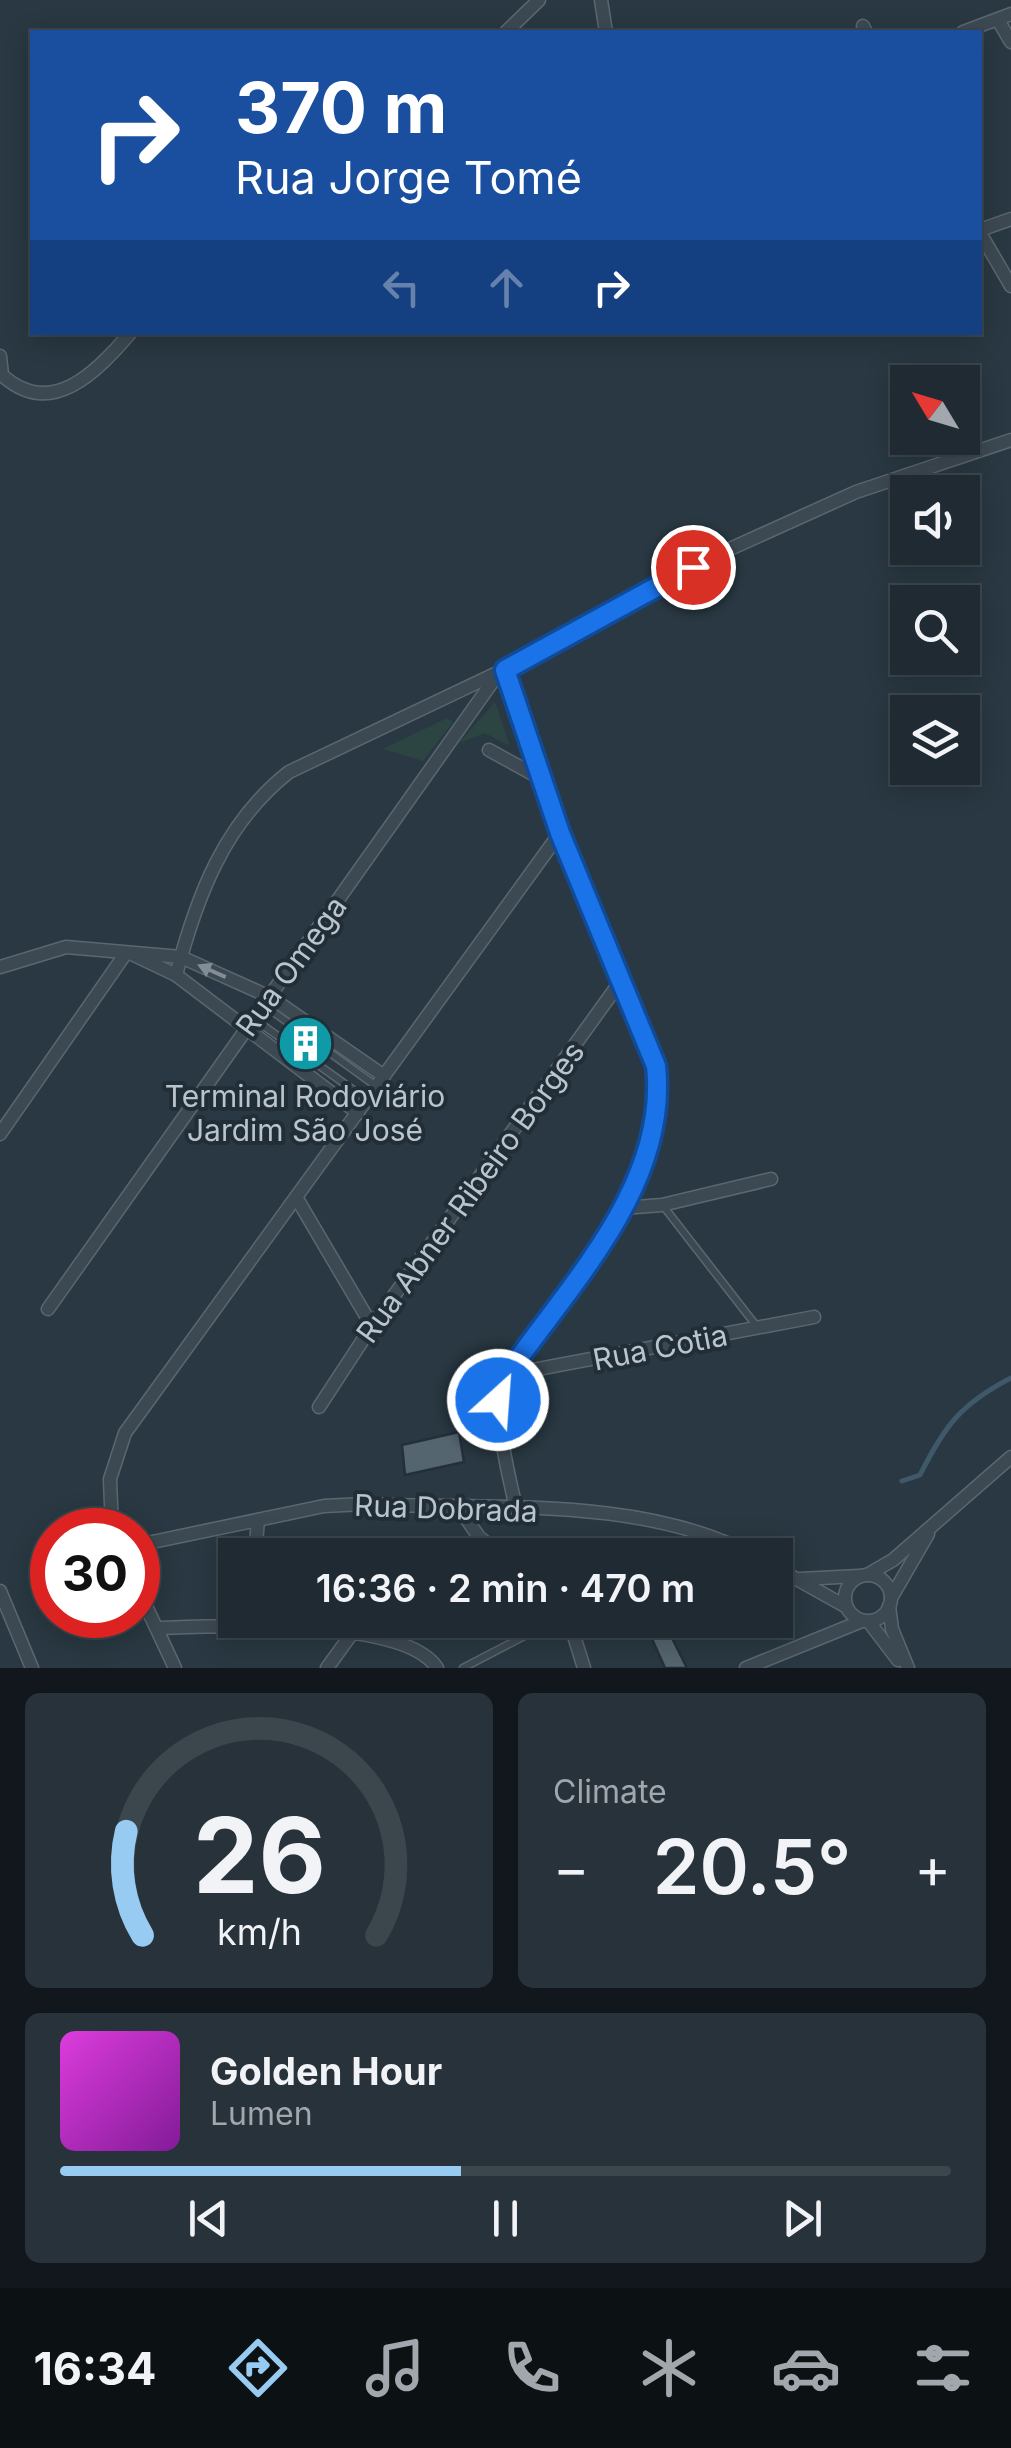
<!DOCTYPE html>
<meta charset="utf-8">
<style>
body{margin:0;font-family:Inter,sans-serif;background:#27323a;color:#f1f3f6;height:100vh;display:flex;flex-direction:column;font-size:38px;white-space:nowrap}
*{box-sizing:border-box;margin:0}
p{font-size:32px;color:#a1a7ac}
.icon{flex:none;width:55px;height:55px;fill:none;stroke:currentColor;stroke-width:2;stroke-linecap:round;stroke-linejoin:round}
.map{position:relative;height:1668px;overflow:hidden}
.sheet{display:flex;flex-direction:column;gap:25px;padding:25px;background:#11171c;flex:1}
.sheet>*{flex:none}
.top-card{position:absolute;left:30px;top:30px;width:952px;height:305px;border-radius:0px;box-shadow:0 5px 25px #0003,0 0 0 2px #3c464d;background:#1a4fa0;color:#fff;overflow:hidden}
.needle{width:65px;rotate:308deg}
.buttons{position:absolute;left:890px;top:365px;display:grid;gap:20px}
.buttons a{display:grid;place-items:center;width:90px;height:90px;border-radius:0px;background:#1f2a32;box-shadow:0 5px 25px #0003,0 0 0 2px #3c464d;font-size:50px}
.speed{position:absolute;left:30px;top:1508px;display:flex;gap:20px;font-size:50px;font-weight:700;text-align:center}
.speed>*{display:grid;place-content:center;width:130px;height:130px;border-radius:50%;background:#1f2a32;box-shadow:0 5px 25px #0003,0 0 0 2px #3c464d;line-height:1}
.speed .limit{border:15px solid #d22;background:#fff;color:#111}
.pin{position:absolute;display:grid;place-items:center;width:85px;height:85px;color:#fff;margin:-42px;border:5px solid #fff;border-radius:50%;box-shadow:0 2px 10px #0007}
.me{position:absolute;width:110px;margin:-55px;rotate:26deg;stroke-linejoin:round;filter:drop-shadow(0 0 8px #0008)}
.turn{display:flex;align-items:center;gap:35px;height:210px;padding:0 40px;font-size:45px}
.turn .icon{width:130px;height:130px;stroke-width:2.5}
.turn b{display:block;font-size:70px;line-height:85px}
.lanes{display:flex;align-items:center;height:95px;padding:0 40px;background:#0003;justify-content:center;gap:50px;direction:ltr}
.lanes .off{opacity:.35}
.big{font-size:75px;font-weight:600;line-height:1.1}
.sheet .card{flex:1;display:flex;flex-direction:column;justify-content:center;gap:15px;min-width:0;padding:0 35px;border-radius:15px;background:#27323a}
.sheet .dial{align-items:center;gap:0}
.dial svg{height:260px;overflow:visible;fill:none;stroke:#3c464d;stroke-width:7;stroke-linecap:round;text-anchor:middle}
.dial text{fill:#f1f3f6;stroke:none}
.song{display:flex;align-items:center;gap:30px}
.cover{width:120px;height:120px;border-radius:15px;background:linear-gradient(135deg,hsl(300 70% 55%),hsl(290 70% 35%))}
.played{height:10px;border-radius:5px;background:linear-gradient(90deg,#98cbf2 45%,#3c464d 45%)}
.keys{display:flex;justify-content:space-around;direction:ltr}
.heat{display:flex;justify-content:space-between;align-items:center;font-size:55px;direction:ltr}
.sheet .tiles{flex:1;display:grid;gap:25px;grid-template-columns:1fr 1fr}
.card:last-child{grid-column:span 2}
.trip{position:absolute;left:218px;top:1538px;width:575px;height:100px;border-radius:0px;background:#1f2a32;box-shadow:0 5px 25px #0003,0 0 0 2px #3c464d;font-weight:600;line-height:100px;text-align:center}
.tab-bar{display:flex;height:160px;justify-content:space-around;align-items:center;background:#0c1114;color:#a1a7ac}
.tab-bar .icon{width:70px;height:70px}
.tab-bar .active{color:#98cbf2}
.tab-bar b{font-size:45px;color:#f1f3f6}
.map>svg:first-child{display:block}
.green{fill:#2c4542}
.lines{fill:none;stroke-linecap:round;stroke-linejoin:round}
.stream{stroke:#40596a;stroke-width:5}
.building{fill:#54656f;stroke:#243039;stroke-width:2.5}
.lane-casing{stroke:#5b676f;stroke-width:9}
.street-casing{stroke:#5b676f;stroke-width:15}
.lane{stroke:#3d4952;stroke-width:6}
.street{stroke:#3d4952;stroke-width:12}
.oneway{fill:#828d95}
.route-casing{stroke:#114b97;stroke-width:25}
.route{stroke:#1a73e8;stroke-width:18}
.labels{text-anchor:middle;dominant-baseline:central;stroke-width:8;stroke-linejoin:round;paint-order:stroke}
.street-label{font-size:30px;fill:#bac4cc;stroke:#222e37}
.poi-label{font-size:30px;fill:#bac4cc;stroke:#222e37}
</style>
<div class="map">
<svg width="1011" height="1668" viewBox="0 0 1011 1668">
<rect width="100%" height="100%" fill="#293842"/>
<!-- green -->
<g class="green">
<polygon points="495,702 510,746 485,733 459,743"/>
<polygon points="447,718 453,722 423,761 383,749"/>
</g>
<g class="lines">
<!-- stream -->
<path class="stream" d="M902 1481 920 1475C945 1425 961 1404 1011 1378"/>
</g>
<!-- building -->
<g class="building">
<polygon points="459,1432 464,1462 405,1475 402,1445"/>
<polygon points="663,1620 687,1668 665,1668 648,1630"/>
</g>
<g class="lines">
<defs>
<g id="lane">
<polyline points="265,1006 376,1086"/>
<polyline points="254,1019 366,1099"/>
<polyline points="664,1207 758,1328"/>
<polyline points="463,1668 555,1620"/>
</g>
<g id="street">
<polyline points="601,0 606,32"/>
<polyline points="998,20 1011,42"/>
<polyline points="863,26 866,32"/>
<polyline points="506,32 539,0"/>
<polyline points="963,32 1011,14"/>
<polyline points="980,230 1011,219"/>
<polyline points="980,233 1011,286"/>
<path d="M0 356 2 375C51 420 97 372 131 332"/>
<path d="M505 670 560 833 656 1066C669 1185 569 1285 506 1375 492 1420 507 1464 516 1509"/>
<polyline points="489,750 540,778"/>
<polyline points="132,954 176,975 358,1113"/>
<polyline points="0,967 66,947 181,957 270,997 384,1076"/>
<path d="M176 975C197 896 224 823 289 772L539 653 721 553 856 492 1011 440"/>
<polyline points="0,1134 126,953"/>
<polyline points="296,1197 372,1326"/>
<polyline points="623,1208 662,1205 771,1179"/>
<polyline points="48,1309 498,674"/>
<polyline points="506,1375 814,1317"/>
<polyline points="319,1407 372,1326 623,978"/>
<polyline points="459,1508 479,1537 501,1555"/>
<polyline points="112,1530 110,1479 125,1433 560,833"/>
<path d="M138 1545 324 1506 364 1504C487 1510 641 1495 752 1555"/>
<polyline points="255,1555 258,1520"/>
<polyline points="775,1567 845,1606"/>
<circle cx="868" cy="1598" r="23"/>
<polyline points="867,1575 893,1560 1011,1457"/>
<polyline points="800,1579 859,1576"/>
<polyline points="138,1589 175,1668"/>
<polyline points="0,1591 32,1668"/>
<polyline points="891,1598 928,1534"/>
<polyline points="889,1606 892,1629 908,1668"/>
<polyline points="569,1620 584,1668"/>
<polyline points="869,1622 898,1660"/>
<path d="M159 1628C218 1626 405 1617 437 1668"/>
<polyline points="327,1668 353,1632"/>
<polyline points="746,1668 862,1621"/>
</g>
</defs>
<!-- lane casing -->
<use href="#lane" class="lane-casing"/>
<!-- street casing -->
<use href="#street" class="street-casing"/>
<!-- lane -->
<use href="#lane" class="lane"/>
<!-- street -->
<use href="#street" class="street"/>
</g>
<!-- one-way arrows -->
<defs><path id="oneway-solid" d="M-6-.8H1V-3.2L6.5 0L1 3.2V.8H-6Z" transform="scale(2.5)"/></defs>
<use class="oneway" href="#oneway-solid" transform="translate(212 971) rotate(-156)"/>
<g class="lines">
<defs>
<path id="route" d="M498 1400 506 1376C569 1285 669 1185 656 1066L560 833 505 670 693 567"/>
</defs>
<!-- route casing -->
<use href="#route" class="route-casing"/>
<!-- route -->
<use href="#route" class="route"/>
</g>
<!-- icons -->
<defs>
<symbol id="building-disc" viewBox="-11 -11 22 22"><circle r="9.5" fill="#0f9aa8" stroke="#222e37"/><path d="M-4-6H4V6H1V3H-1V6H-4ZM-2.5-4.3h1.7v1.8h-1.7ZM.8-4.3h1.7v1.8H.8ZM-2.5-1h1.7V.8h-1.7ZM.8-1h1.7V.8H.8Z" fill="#fff"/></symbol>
</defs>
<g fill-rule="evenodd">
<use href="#building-disc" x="274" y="1012" width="63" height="63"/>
</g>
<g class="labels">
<!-- street labels -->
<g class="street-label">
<text transform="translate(291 966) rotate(-54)">Rua Omega</text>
<text transform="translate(470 1192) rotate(-54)">Rua Abner Ribeiro Borges</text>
<text transform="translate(660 1347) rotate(-11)">Rua Cotia</text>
<text transform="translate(446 1508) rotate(2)">Rua Dobrada</text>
</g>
<!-- poi labels -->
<g class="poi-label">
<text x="305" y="1096">Terminal Rodoviário<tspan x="305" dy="34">Jardim São José</tspan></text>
</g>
</g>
</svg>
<div class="buttons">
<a><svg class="needle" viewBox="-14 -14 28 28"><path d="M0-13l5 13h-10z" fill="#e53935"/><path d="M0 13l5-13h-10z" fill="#a1a7ac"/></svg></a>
<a><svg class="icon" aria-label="sound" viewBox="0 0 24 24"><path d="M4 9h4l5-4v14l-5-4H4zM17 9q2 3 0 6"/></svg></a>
<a><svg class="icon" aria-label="search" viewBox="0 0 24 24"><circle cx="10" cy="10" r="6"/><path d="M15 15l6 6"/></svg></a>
<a><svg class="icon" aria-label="layers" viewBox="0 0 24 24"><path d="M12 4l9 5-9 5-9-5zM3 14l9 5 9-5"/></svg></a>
</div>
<div class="speed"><div class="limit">30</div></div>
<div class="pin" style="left:693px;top:567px;background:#d93025"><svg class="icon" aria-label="arrive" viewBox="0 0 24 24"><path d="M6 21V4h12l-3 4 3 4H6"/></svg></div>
<svg class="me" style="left:498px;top:1400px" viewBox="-20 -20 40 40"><circle r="17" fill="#1a73e8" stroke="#fff" stroke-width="3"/><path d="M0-11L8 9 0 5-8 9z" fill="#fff"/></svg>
<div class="trip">16:36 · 2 min · 470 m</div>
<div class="top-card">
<div class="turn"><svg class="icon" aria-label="right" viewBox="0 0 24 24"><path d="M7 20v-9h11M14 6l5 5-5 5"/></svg><div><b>370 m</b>Rua Jorge Tomé</div></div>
<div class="lanes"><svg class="icon off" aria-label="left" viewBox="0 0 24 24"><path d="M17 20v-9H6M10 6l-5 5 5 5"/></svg><svg class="icon off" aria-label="ahead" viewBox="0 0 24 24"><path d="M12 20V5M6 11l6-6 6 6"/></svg><svg class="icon" aria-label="right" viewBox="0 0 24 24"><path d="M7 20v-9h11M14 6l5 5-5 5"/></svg></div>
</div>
</div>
<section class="sheet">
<div class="tiles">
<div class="card dial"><svg viewBox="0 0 100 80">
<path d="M14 69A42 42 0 1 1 86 69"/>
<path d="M14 69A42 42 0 0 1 9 37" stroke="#98cbf2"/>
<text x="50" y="56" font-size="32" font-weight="700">26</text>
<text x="50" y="72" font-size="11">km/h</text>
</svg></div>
<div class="card"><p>Climate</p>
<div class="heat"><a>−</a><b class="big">20.5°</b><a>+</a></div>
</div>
<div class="card">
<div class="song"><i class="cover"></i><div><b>Golden Hour</b><p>Lumen</p></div></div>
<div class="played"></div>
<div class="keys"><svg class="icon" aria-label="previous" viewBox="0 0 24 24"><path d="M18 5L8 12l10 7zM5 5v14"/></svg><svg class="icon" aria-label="pause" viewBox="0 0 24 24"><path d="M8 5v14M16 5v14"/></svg><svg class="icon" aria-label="next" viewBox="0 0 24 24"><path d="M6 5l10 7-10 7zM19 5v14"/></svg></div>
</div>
</div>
</section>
<nav class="tab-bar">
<b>16:34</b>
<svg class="icon active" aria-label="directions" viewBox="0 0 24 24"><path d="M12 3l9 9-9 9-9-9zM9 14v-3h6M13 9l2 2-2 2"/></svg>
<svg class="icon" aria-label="music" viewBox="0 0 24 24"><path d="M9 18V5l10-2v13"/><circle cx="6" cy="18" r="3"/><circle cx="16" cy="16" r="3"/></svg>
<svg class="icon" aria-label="phone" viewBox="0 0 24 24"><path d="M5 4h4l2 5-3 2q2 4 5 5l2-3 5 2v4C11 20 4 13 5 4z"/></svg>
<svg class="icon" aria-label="climate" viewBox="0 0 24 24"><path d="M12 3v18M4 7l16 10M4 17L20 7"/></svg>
<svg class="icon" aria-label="car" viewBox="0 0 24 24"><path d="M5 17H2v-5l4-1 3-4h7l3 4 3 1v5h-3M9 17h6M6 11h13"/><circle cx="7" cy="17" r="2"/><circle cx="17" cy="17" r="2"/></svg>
<svg class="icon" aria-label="filters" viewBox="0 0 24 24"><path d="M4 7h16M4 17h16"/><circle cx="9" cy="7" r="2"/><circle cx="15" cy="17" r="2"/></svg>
</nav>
